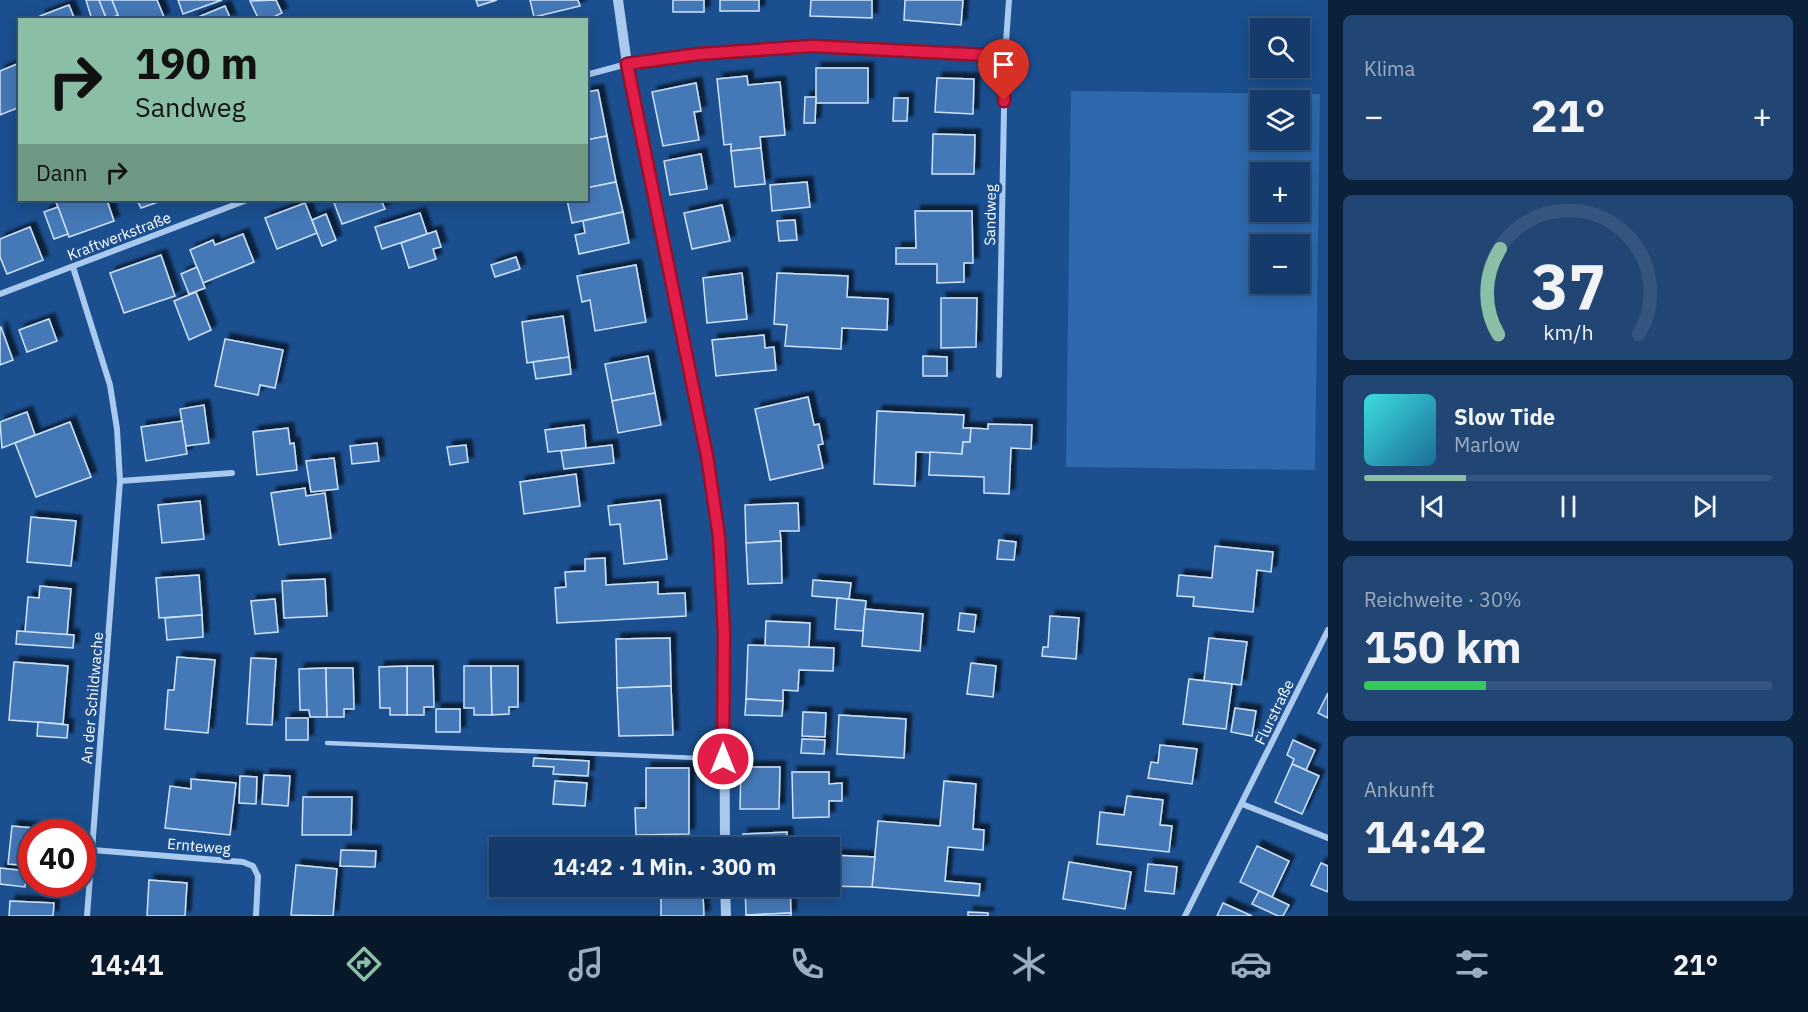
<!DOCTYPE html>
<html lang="de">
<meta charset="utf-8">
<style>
body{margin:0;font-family:"IBM Plex Sans",sans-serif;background:#214673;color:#f1f3f6;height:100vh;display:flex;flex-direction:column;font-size:22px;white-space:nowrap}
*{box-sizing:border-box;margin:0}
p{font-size:20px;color:#9dadc1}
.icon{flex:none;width:33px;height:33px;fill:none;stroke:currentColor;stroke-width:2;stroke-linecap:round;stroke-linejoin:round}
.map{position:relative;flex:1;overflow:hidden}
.sheet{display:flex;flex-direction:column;gap:15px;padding:15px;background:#0b203b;width:480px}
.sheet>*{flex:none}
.top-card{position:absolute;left:18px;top:18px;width:570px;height:183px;border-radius:0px;box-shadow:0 3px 15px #0003,0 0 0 2px #33557e;background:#8abfa5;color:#111;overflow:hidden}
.buttons{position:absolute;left:1250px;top:18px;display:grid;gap:12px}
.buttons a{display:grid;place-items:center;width:60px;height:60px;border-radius:0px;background:#143b6b;box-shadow:0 3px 15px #0003,0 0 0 2px #33557e;font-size:30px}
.speed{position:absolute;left:18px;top:819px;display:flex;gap:12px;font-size:30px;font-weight:700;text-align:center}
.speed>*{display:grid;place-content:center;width:78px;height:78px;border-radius:50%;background:#143b6b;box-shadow:0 3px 15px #0003,0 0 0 2px #33557e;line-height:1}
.speed .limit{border:9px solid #d22;background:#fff;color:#111}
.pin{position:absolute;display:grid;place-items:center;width:51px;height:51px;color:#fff;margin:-62px -26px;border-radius:50% 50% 50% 0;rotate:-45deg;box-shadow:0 0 6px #0007}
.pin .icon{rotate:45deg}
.me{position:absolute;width:66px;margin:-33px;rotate:0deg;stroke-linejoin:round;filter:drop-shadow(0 0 4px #0008)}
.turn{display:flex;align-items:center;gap:21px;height:126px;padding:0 18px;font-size:27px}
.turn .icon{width:78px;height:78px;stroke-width:2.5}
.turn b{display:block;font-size:42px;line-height:51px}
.then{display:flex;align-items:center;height:57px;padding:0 18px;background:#0003;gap:12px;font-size:22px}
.big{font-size:45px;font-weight:700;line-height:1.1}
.sheet .tile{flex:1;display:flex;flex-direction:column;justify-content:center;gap:9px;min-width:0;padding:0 21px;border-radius:9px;background:#214673}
.sheet .dial{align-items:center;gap:0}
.dial svg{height:156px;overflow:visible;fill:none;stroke:#33557e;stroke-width:7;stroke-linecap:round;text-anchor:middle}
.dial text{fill:#f1f3f6;stroke:none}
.song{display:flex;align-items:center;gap:18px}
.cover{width:72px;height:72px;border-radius:9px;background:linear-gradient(135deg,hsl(180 70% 55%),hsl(200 70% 35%))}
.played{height:6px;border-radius:3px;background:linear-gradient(90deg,#8abfa5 25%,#33557e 25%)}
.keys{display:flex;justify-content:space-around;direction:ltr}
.heat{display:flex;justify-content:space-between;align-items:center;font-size:33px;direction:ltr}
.charge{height:9px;border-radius:4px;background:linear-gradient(90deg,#34c759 30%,#33557e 0)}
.trip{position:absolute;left:489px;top:837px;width:351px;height:60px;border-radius:0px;background:#143b6b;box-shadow:0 3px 15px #0003,0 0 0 2px #33557e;font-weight:700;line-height:60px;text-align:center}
.menu{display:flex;height:96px;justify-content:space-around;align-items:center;background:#08182b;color:#9dadc1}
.menu .icon{width:42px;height:42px}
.menu .active{color:#8abfa5}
.menu b{font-size:27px;color:#f1f3f6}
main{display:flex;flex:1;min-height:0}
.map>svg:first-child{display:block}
.green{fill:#2e69ad;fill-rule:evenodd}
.building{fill:#4478b7;stroke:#cfe3fa;stroke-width:1.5;filter:url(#shadow)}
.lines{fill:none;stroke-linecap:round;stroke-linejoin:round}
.service{stroke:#a9c9ee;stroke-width:4.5}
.minor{stroke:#a9c9ee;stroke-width:6}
.tertiary{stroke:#a9c9ee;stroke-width:10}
.route-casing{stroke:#92132f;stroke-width:15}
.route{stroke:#e11d48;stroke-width:10}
.labels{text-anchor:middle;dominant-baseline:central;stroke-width:6;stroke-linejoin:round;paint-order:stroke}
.street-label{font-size:15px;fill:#fff;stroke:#1b4f8f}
</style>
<main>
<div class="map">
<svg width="1328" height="916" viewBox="0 0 1328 916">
<defs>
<filter id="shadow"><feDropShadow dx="5.5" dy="-5.5" stdDeviation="1.5" flood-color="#0009"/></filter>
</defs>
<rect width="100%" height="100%" fill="#1b4f8f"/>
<!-- green -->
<path class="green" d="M1071 91 1320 94 1315 470 1066 467ZM1260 100H1299V140H1260ZM1260 172H1299V212H1260ZM1260 244H1299V284H1260Z"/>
<!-- building -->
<g class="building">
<polygon points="86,0 99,0 107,20 92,20"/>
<polygon points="99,0 112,0 118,15 107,20"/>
<polygon points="112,0 157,0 164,17 159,20 120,20"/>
<polygon points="178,0 222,0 183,14"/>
<polygon points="276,0 282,13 267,20 259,20 250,1"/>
<polygon points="476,0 497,0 478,6"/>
<polygon points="530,0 578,0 580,6 534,17"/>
<rect x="673" y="0" width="31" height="12"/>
<rect x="720" y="0" width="39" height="11"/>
<polygon points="811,0 872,0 872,18 810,16"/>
<polygon points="905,0 963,0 961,25 904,20"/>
<polygon points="69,5 75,20 41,20 40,16"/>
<polygon points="225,6 231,20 191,20"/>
<polygon points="17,64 20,69 20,107 0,115 0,71"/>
<rect x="816" y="68" width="52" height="35"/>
<polygon points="747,76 748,85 780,82 785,135 760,137 761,148 731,151 731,144 724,145 717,79"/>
<polygon points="937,78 974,79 973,114 935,112"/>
<polygon points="696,83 701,111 694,112 699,140 663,146 652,92"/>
<polygon points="598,90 607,136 586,140 586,92"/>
<polygon points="805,97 816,97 815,123 804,123"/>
<polygon points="894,98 908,98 907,121 893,121"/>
<polygon points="933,134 975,135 974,174 932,174"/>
<polygon points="607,136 616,182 586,188 586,140"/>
<polygon points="761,148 765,184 735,187 731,151"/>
<polygon points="701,154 707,189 670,195 664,161"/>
<polygon points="616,182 623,212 572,223 567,200 586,200 586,188"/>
<polygon points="807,182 810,207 772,211 770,185"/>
<polygon points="62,200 107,200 114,221 69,237 56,202"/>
<polygon points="137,200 164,200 141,208"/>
<polygon points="333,200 381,200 385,209 342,224"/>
<polygon points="305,203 317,233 277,249 265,218"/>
<polygon points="722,205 730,241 692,249 684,213"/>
<polygon points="58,207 68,234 54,239 44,212"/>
<polygon points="915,211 972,211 973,263 964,263 964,282 937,283 937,264 896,264 896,248 916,248"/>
<polygon points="623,212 629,243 579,254 575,235 585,233 583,221"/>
<polygon points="420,213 427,234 382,249 375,227"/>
<polygon points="326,214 336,240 322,246 312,220"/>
<polygon points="795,220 797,240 779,241 777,221"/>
<polygon points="30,227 43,260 7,274 0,257 0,239"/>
<polygon points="436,231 441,247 433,249 436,259 409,268 401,243"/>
<polygon points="243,234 254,262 203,283 190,250 213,240 215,245"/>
<polygon points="161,255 175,296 124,313 110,273"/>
<polygon points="516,257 520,269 495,277 491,265"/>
<polygon points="636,265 646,322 595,331 590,300 582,302 577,276"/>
<polygon points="197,267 205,288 189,294 181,274"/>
<polygon points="742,273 747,319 707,323 703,278"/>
<polygon points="777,273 848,276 847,297 888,299 887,330 842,328 841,349 785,346 787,325 774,324"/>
<polygon points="196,292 211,330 189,340 174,301"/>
<polygon points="941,298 977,298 976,347 941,348"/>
<polygon points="563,316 569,357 527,363 522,322"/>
<polygon points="49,319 57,341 27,352 19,330"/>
<polygon points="1,327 13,360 0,365 0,328"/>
<polygon points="764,335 765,348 774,347 776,370 716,376 712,340"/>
<polygon points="225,339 283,350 275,388 260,385 258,395 215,386"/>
<polygon points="648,356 655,393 612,401 605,364"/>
<polygon points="923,356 947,357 947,376 923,376"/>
<polygon points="569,357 571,374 536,379 533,362"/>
<polygon points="655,393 661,425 618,433 612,401"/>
<polygon points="808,397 814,425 819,424 823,444 818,445 823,468 770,480 755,409"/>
<polygon points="204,405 209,443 186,446 180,409"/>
<polygon points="877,411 964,415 963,428 971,428 970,442 963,442 962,454 916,452 915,486 874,484"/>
<polygon points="27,412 35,435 2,448 0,422"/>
<polygon points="182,421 187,454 146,461 141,427"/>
<polygon points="70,422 91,477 36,497 15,443"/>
<polygon points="988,424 1032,425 1031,449 1011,448 1009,494 984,493 984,477 929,475 930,452 962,454 963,442 970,442 971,428 988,429"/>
<polygon points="584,425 586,448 548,452 545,430"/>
<polygon points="288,428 290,444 294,443 297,470 257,475 253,432"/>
<polygon points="377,443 379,461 352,464 350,446"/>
<polygon points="466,445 468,462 450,465 447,447"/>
<polygon points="612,445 614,463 564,469 561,451"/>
<polygon points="334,458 338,489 311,492 306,461"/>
<polygon points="576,474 580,506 524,514 520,482"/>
<polygon points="305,488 306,496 325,493 331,538 279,545 271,493"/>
<polygon points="660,500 667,559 624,564 620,524 610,525 608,506"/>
<polygon points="200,501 204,539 162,543 158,505"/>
<polygon points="798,503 799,531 780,531 781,541 746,543 745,505"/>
<polygon points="31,517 76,521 71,566 27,562"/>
<polygon points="999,540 1016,542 1014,560 997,559"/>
<polygon points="781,541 782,583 748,584 746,543"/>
<polygon points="1215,546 1273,552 1271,572 1257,570 1253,612 1193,606 1194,597 1177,596 1179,575 1212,578"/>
<polygon points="605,558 606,585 658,582 658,594 685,593 686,616 557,623 555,588 566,587 565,572 585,571 585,559"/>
<polygon points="199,575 202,615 159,618 156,578"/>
<polygon points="325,579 327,616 284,618 282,581"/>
<polygon points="813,580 851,583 849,599 812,596"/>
<polygon points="40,586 71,589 67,635 25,632 28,597 39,598"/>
<polygon points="837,598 866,601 863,631 835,629"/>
<polygon points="275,599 278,632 255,634 251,601"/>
<polygon points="865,609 923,614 920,651 862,646"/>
<polygon points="960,613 976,615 974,632 958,630"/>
<polygon points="202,615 203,637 167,640 165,618"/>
<polygon points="1050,616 1079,618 1076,659 1042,656 1043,647 1048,647"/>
<polygon points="766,621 810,623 809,647 765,646"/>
<polygon points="17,631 74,635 73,648 16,644"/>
<polygon points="670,638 671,686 617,688 616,639"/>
<polygon points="1209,638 1247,642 1241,685 1204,681"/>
<polygon points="748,645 834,648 833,671 799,670 798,691 783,690 783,701 746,699"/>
<polygon points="177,657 215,660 208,733 165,729 168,690 174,690"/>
<polygon points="251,658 276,659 272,725 247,724"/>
<polygon points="14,662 68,666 63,724 9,720"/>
<polygon points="971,663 996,666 993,697 967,694"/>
<polygon points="407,666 433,666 434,707 424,707 424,715 407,715"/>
<polygon points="407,666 407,715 390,715 390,708 380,708 379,667"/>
<polygon points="464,666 491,666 492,715 474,715 474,708 464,708"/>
<polygon points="491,666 518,666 518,707 509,707 509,714 492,715"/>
<polygon points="326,668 327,717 310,717 309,710 300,710 299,669"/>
<polygon points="326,668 353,668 354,709 344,709 344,717 327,717"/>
<polygon points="1189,679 1232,684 1226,729 1183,724"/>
<polygon points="671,686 673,735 619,736 617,688"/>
<polygon points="1328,693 1328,718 1318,713"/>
<polygon points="746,699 783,701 782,716 745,715"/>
<polygon points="1235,708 1256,711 1252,736 1231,732"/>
<rect x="436" y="709" width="24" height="23"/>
<polygon points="803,712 826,713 825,737 802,736"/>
<polygon points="839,715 906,719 904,758 837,754"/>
<rect x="286" y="718" width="22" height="22"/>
<polygon points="38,722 68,725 67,738 37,736"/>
<polygon points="802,739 825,740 824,754 801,753"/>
<polygon points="1293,740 1315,750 1306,770 1292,764 1294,759 1287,755"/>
<polygon points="1160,745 1197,749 1192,784 1148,778 1151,762 1158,763"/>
<polygon points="534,758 589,761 588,776 553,774 554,767 533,766"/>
<polygon points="1292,764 1319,776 1302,814 1275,802"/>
<polygon points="741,767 780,767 779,809 740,809"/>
<polygon points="646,768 689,768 689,834 636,835 635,808 646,808"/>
<polygon points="792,772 829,772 829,784 842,783 842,801 829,801 829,817 793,818"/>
<polygon points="264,775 290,776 288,806 262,804"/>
<polygon points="240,776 257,777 256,804 239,803"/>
<polygon points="191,779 236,783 230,835 165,828 170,786 191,789"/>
<polygon points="555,781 587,783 585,806 553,804"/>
<polygon points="944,781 976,784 973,829 984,830 983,850 948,847 945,881 980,884 979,896 872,887 878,821 940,826"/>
<polygon points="1127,796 1163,800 1160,825 1172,826 1169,852 1097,844 1100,812 1124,815"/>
<polygon points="303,797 352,797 351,835 302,835"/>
<polygon points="12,826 55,830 55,832 32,832 32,866 8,864"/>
<polygon points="787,832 788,848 743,848 743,834"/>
<polygon points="1257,846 1289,861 1272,897 1240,882"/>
<polygon points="341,850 376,851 375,867 340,866"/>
<polygon points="830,855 875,857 872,887 826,886 830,886"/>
<polygon points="1069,862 1131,872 1125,909 1063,899"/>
<polygon points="1321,863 1328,866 1328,892 1311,885"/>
<polygon points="1148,864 1177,867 1174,894 1145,891"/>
<polygon points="296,865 337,869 333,916 291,915"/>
<polygon points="0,868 27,871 25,887 0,884"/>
<polygon points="149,880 187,883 185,916 147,916"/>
<polygon points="660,886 703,886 703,896 661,898"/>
<polygon points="745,886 790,886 791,913 746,915"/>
<polygon points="1259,891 1289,905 1283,916 1278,916 1252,904"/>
<polygon points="703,896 704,916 661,916 661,898"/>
<polygon points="10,901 54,903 53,916 9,916"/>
<polygon points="1223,903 1252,916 1217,916"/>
<polygon points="968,912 988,913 988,916 968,916"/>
<polygon points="791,913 791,916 746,916 746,915"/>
</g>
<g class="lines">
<!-- service -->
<polyline class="service" points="327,743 723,759"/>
<!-- minor -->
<g class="minor">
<polyline points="586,75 627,64 699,54 812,47 1005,56"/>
<polyline points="73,267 110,385 117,429 120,481 87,916"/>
<polyline points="0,294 247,200"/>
<polyline points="999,375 1005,56 1009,0"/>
<polyline points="120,481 232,473"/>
<polyline points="1242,804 1328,838"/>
<polyline points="92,850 243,862 253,866 258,876 256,916"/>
<polyline points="1185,916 1328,630"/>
</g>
<!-- tertiary -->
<g class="tertiary">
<polyline points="618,0 627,64 707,456 719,537 724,633 725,848"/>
<polyline points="725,886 726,916"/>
</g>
</g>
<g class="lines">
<defs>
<polyline id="route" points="723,759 724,633 719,537 707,456 627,64 699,54 812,46 1005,56 1004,101"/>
</defs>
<!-- route casing -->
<use href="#route" class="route-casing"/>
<!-- route -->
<use href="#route" class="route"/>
</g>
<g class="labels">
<!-- street labels -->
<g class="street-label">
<text transform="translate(990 215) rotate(-89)">Sandweg</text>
<text transform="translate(119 236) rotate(-21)">Kraftwerkstraße</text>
<text transform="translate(92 698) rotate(-85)">An der Schildwache</text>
<text transform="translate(1274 712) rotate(-64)">Flurstraße</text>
<text transform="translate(199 846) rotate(5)">Ernteweg</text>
</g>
</g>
</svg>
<div class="buttons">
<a><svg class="icon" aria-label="search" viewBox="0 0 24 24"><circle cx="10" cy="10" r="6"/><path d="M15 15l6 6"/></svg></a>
<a><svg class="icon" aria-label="layers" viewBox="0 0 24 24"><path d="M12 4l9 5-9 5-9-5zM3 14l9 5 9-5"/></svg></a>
<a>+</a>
<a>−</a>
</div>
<div class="speed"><div class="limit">40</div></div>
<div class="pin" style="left:1004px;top:101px;background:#d93025"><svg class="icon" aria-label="arrive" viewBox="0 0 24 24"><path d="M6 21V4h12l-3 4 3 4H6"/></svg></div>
<svg class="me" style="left:723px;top:759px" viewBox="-20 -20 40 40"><circle r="17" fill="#e11d48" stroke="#fff" stroke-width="3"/><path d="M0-11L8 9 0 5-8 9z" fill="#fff"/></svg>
<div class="trip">14:42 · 1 Min. · 300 m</div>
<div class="top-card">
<div class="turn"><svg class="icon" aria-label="right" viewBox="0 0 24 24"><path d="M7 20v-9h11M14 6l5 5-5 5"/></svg><div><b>190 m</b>Sandweg</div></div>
<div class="then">Dann<svg class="icon" aria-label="right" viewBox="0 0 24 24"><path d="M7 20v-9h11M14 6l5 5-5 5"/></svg></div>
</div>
</div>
<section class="sheet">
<div class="tile"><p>Klima</p>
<div class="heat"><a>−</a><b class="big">21°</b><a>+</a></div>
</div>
<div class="tile dial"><svg viewBox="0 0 100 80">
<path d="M14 69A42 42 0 1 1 86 69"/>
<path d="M14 69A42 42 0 0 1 15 25" stroke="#8abfa5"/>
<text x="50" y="56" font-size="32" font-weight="700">37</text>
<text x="50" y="72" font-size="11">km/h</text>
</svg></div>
<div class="tile">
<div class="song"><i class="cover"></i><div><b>Slow Tide</b><p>Marlow</p></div></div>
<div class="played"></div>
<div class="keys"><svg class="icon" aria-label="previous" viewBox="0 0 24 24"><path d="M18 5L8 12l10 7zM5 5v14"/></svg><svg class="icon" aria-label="pause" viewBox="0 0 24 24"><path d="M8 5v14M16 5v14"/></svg><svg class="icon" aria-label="next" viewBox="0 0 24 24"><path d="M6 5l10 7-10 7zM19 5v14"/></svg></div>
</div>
<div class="tile"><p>Reichweite · 30%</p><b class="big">150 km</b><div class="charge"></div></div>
<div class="tile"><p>Ankunft</p><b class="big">14:42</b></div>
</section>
</main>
<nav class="menu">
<b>14:41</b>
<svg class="icon active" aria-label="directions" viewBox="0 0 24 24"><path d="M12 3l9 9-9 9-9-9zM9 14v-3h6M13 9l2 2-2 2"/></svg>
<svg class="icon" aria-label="music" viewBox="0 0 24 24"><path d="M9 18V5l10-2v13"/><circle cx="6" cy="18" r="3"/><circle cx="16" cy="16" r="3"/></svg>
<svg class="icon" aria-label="phone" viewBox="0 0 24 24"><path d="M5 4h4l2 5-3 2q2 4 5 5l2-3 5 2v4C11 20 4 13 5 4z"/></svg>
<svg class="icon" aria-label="climate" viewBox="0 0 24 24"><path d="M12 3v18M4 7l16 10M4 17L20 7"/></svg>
<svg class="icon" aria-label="car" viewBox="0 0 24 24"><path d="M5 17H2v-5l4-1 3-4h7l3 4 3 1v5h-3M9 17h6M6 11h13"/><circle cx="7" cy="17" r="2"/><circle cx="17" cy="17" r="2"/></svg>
<svg class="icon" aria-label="filters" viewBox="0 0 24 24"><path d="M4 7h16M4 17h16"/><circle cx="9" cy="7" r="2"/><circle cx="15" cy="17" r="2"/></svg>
<b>21°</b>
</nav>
